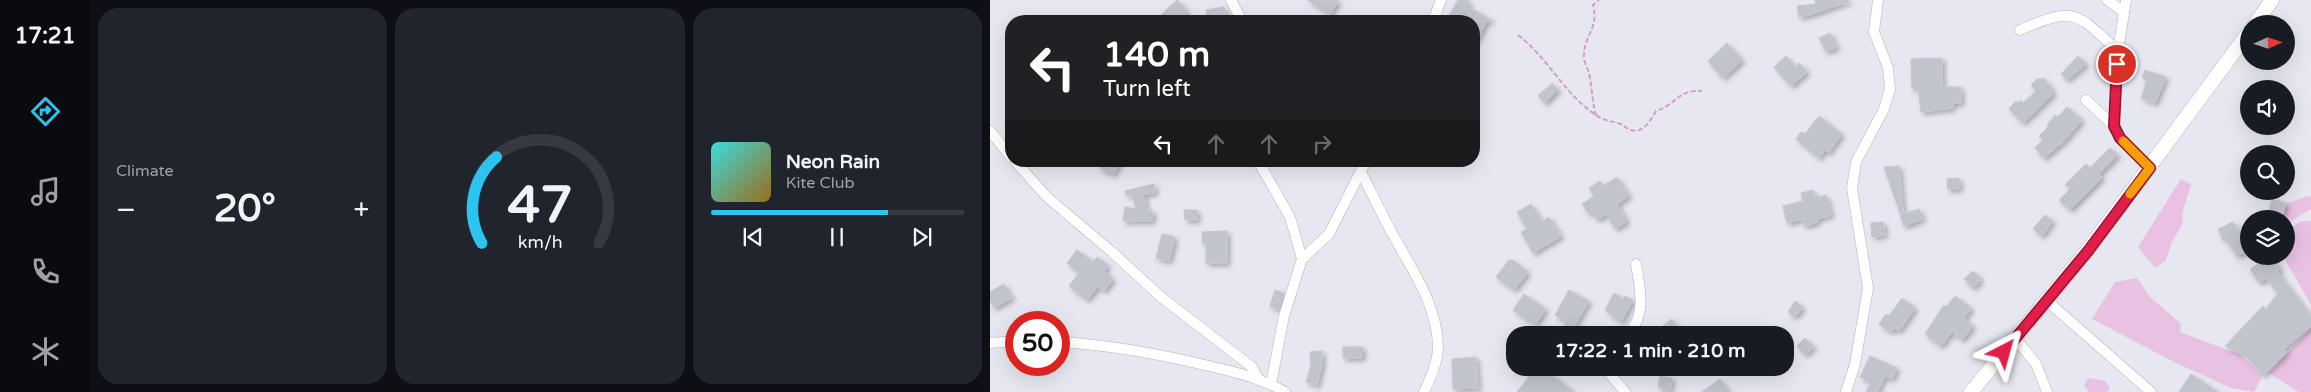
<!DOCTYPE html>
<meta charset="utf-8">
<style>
body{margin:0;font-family:"Varela Round",sans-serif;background:#20242c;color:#f1f3f6;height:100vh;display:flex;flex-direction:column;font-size:19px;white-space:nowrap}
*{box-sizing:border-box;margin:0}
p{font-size:16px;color:#9ea1a6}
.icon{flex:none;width:28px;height:28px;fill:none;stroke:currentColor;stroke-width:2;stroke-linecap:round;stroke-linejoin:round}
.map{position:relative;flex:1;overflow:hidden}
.side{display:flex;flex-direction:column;gap:8px;padding:8px;background:#0d0f14;width:900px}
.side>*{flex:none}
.banner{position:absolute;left:15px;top:15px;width:475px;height:152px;border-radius:20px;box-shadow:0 5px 20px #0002;background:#202124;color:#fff;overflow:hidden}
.needle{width:32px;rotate:87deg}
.tools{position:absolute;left:1250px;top:15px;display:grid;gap:10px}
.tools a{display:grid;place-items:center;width:55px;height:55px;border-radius:50%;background:#171b24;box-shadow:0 5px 20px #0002;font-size:25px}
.speed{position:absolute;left:15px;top:311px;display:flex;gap:10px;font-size:25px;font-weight:700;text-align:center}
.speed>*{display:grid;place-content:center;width:65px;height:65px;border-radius:50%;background:#171b24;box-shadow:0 5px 20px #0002;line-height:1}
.speed .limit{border:8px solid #d22;background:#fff;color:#111}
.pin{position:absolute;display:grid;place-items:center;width:42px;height:42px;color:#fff;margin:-21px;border:2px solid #fff;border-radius:50%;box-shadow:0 1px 5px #0007}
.me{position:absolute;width:55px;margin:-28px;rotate:39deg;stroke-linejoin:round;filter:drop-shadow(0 0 4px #0008)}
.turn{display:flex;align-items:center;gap:18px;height:105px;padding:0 15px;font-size:22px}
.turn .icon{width:65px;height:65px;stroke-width:2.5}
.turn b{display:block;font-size:35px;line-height:42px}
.lanes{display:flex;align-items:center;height:48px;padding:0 15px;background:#0003;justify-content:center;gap:25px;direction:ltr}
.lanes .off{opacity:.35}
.big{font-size:38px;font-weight:800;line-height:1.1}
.side .tile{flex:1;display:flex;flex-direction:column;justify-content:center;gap:8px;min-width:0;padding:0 18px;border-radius:20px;background:#20242c}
.side .dial{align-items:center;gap:0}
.dial svg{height:130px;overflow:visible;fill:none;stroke:#363941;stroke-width:7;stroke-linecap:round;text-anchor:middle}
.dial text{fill:#f1f3f6;stroke:none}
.song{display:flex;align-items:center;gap:15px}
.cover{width:60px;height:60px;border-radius:8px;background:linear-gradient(135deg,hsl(180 70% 55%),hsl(40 70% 35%))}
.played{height:5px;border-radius:2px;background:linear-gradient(90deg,#2bc4f1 70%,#363941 70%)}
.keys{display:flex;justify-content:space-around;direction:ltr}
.heat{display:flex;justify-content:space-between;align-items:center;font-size:28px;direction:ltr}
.side .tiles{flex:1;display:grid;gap:8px;grid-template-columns:repeat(3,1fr)}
.trip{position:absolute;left:516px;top:326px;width:288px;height:50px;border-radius:20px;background:#171b24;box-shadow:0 5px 20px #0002;font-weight:800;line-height:50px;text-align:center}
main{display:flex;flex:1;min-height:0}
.tabs{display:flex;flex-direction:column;width:90px;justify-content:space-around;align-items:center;background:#090b0e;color:#9ea1a6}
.tabs .icon{width:35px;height:35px}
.tabs .current{color:#2bc4f1}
.tabs b{font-size:22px;color:#f1f3f6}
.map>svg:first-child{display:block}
.green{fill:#e9c1e3}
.building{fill:#c2c4cb;stroke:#c4c6d5;filter:url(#shadow)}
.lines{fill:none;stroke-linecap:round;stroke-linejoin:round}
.minor-casing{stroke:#b6b5ae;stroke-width:11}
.secondary-casing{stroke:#b9b7b0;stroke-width:15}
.path{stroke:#d4a0be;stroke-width:2;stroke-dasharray:5 2.5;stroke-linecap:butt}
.minor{stroke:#fff;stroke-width:10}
.secondary{stroke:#fff;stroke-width:14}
.route-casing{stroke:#92132f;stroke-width:12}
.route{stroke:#e11d48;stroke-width:9}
.slow{stroke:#f59e0b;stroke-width:9}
</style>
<main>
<nav class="tabs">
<b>17:21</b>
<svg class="icon current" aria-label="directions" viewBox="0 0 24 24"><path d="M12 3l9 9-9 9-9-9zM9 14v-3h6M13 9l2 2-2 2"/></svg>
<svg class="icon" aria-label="music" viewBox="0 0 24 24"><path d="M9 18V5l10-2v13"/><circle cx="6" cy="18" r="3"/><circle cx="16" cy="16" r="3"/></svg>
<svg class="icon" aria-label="phone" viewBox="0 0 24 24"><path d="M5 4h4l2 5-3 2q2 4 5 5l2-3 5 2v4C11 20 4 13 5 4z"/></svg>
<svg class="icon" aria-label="climate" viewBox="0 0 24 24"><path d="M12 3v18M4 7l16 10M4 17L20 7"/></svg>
</nav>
<section class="side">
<div class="tiles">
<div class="tile"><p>Climate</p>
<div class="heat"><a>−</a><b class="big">20°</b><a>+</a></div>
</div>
<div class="tile dial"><svg viewBox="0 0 100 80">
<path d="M14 69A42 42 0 1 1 86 69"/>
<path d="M14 69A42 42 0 0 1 23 16" stroke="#2bc4f1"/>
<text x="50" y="56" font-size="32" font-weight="700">47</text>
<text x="50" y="72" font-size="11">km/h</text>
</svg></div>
<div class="tile">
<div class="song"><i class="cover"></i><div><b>Neon Rain</b><p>Kite Club</p></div></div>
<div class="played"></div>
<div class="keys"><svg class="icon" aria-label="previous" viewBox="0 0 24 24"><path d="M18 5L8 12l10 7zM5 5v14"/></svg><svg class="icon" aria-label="pause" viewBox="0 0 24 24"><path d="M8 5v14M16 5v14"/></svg><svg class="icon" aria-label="next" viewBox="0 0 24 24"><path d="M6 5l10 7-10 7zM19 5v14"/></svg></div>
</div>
</div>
</section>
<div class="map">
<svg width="1321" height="392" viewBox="0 0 1321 392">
<defs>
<filter id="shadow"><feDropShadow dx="3" dy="3" stdDeviation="2.5" flood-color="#0004"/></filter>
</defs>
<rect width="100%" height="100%" fill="#e6e7f0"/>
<!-- green -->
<g class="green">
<polygon points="1191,179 1201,184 1192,214 1193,223 1182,242 1176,260 1165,268 1148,247"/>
<polygon points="1318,196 1321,197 1321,209 1296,224 1296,219 1272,219 1271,217 1293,205"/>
<polygon points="1311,221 1321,221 1321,305 1293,256 1296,256 1296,232"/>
<polygon points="1147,278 1160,297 1191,324 1190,332 1251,355 1272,376 1264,392 1241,388 1184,362 1102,319 1125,282"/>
<polygon points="1321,328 1321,392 1309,392 1279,373"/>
<polygon points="1098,378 1115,381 1120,388 1117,392 1099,392 1094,386"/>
</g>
<!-- building -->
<g class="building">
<polygon points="187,0 197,12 187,21 177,21 171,15"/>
<polygon points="317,0 349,0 340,14"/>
<polygon points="468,0 479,0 477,6 503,21 497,21 484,45 484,21 456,21"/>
<polygon points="825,0 859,0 860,1 820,15 809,17 807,6 826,4"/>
<polygon points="234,7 237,21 218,21 216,10"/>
<polygon points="840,33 847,47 836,52 829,38"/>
<polygon points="737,43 752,60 733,78 718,61"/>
<polygon points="796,56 806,67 809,63 817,72 801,86 784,67"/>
<polygon points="1088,56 1096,64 1077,80 1071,74"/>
<polygon points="952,58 952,87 971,87 971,103 963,103 963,108 931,112 928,88 922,89 921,59"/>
<polygon points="1155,70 1176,77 1165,103 1151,98 1157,80 1152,78"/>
<polygon points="1048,78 1050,80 1053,78 1060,86 1063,94 1033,123 1019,109 1026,101 1028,103 1031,100 1033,103 1046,91 1041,85"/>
<polygon points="562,83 568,90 555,103 548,96"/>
<polygon points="1077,107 1092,120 1075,140 1054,158 1045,148 1053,140 1049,136 1059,126 1057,125 1065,115 1068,117"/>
<polygon points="829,116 852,134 838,153 835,150 829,158 806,139 811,132 815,134"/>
<polygon points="1120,148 1128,155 1109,174 1112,178 1080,210 1069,200 1080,189 1075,185 1096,164 1100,168"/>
<polygon points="113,161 130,161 124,174 110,169"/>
<polygon points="909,166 913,212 910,213 894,167"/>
<polygon points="627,177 639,196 627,204 637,221 625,229 616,214 607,220 602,212 599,214 592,204 604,196 599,188 610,181 613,186"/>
<polygon points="969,178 970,188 958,190 957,179"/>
<polygon points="164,184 165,193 153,194 157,210 163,211 162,221 133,221 135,207 146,209 142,195 136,195 135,191"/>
<polygon points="823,190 825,198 836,195 841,215 827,219 828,222 814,226 812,219 797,223 793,206 813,201 811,193"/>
<polygon points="1282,199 1296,203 1293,214 1279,210"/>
<polygon points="541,204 552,222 559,217 571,236 543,253 531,232 537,229 527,212"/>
<polygon points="929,209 933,219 914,226 910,215"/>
<polygon points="194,210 207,210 207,220 195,220"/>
<polygon points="1055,215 1063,221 1052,236 1043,229"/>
<polygon points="893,222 895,235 882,237 881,223"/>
<polygon points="1243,222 1248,234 1259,227 1259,249 1247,256 1236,239 1233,240 1228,229"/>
<polygon points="237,231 237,263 216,263 216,243 212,243 212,232"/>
<polygon points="172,234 185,237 179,261 166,258"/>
<polygon points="87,250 103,262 107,257 118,265 114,271 123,279 114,291 108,286 97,300 79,286 89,273 77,263"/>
<polygon points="1268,256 1281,256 1290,269 1287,271 1321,316 1321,326 1294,349 1297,352 1273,375 1254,355 1235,346 1273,306 1276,309 1288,293 1276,278 1269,283 1260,269 1271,262"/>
<polygon points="519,260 523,260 538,272 524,290 506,277"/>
<polygon points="983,271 991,279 983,288 974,279"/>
<polygon points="14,284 22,298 4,308 0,300 0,292"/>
<polygon points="285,290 294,293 289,309 280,306"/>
<polygon points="579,290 599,301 579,335 572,330 576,322 565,315"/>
<polygon points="624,293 634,299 635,296 643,300 631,322 615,310"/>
<polygon points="534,294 556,309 545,325 523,310"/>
<polygon points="965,296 981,308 974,318 983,326 972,340 962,332 951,346 935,334 954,305 956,307"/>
<polygon points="912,298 925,308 909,331 905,328 902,331 900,330 899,331 889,324 896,314 899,316"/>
<polygon points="805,301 813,307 805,317 798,312"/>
<polygon points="682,319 693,335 677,335 671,327"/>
<polygon points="815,338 824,347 815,355 807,346"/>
<polygon points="353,347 373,347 372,358 353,358"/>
<polygon points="332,351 332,365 327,385 316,382 321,365 320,352"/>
<polygon points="880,356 907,368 902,379 895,376 887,392 876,392 881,382 870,377"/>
<polygon points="486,357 488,388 463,389 462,359"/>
<polygon points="541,368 553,368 584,392 527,392 539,377 535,374"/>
<polygon points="1201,374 1228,392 1189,392"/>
<polygon points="670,376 682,378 680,390 668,387"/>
<polygon points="730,379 739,392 712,392"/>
</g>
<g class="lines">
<defs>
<g id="minor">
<polyline points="241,0 252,21"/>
<polyline points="1117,0 1134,12"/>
<polyline points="1136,0 1128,51 1124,126 1130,138 1160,168"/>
<polyline points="443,21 451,0"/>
<path d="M1030 30C1086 6 1085 12 1128 51"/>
<polyline points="1096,100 1124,126"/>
<polyline points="0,131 21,157"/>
<polyline points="25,161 57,197 122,252 171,297 262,367 269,380"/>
<polyline points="268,161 300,217 312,259 294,316 281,384"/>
<path d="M371 172C381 192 391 213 402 233 422 270 448 305 448 349 447 364 440 379 434 392"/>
<polyline points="312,259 339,234 376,161"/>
<polyline points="1056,300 1161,392"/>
<path d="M638 335C657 314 650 289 646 264"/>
<polyline points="1025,338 1046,364 1057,392"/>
<path d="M69 342C120 345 170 354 219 366 245 372 271 378 295 392"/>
<polyline points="0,343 26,341"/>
<polyline points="617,368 619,373 635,392"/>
<polyline points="856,392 865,364 878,288 862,188 866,162 894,109 900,89 898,68 884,32 888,0"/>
</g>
<g id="secondary">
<polyline points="1265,24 1282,0"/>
<polyline points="981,392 1097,251 1259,32"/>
</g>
</defs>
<!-- minor casing -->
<use href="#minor" class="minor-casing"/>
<!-- secondary casing -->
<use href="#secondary" class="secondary-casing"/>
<!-- path -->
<g class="path">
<path d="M528 35C559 59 575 95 606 115 614 121 622 121 631 124 635 126 638 130 641 130 654 134 661 119 666 111 686 105 688 89 712 91"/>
<path d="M606 116C602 101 602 87 599 73 597 67 593 60 594 54 595 34 609 28 603 5L609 0"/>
</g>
<!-- minor -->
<use href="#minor" class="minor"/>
<!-- secondary -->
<use href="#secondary" class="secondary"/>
</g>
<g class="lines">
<defs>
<polyline id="route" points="1014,352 1098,251 1160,168 1130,138 1124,126 1127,64"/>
</defs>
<!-- route casing -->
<use href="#route" class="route-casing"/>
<!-- route -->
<use href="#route" class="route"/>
<!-- slow -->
<polyline class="slow" points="1133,141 1160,168 1140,194"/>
</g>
</svg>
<div class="tools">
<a><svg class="needle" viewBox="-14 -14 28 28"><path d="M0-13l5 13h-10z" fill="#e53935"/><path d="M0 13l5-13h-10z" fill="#9ea1a6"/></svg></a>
<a><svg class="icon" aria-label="sound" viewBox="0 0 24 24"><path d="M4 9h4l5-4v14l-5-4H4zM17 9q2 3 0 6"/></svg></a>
<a><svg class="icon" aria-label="search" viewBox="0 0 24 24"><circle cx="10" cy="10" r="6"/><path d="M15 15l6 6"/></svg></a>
<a><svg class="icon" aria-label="layers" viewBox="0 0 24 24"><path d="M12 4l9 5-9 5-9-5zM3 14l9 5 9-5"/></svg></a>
</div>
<div class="speed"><div class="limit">50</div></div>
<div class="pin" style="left:1127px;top:64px;background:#d93025"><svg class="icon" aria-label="arrive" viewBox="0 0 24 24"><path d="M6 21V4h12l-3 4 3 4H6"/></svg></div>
<svg class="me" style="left:1014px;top:352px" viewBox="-20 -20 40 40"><path d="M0-17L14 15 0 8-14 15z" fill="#e11d48" stroke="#fff" stroke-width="4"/></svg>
<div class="trip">17:22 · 1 min · 210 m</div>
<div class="banner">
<div class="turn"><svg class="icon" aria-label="left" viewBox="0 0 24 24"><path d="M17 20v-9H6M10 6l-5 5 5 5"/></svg><div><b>140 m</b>Turn left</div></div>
<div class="lanes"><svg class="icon" aria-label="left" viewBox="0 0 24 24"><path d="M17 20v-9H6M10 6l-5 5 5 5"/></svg><svg class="icon off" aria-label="ahead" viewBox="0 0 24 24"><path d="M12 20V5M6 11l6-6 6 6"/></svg><svg class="icon off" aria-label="ahead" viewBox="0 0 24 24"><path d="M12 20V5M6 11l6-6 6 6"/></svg><svg class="icon off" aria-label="right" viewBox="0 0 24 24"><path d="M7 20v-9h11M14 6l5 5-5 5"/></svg></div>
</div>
</div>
</main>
